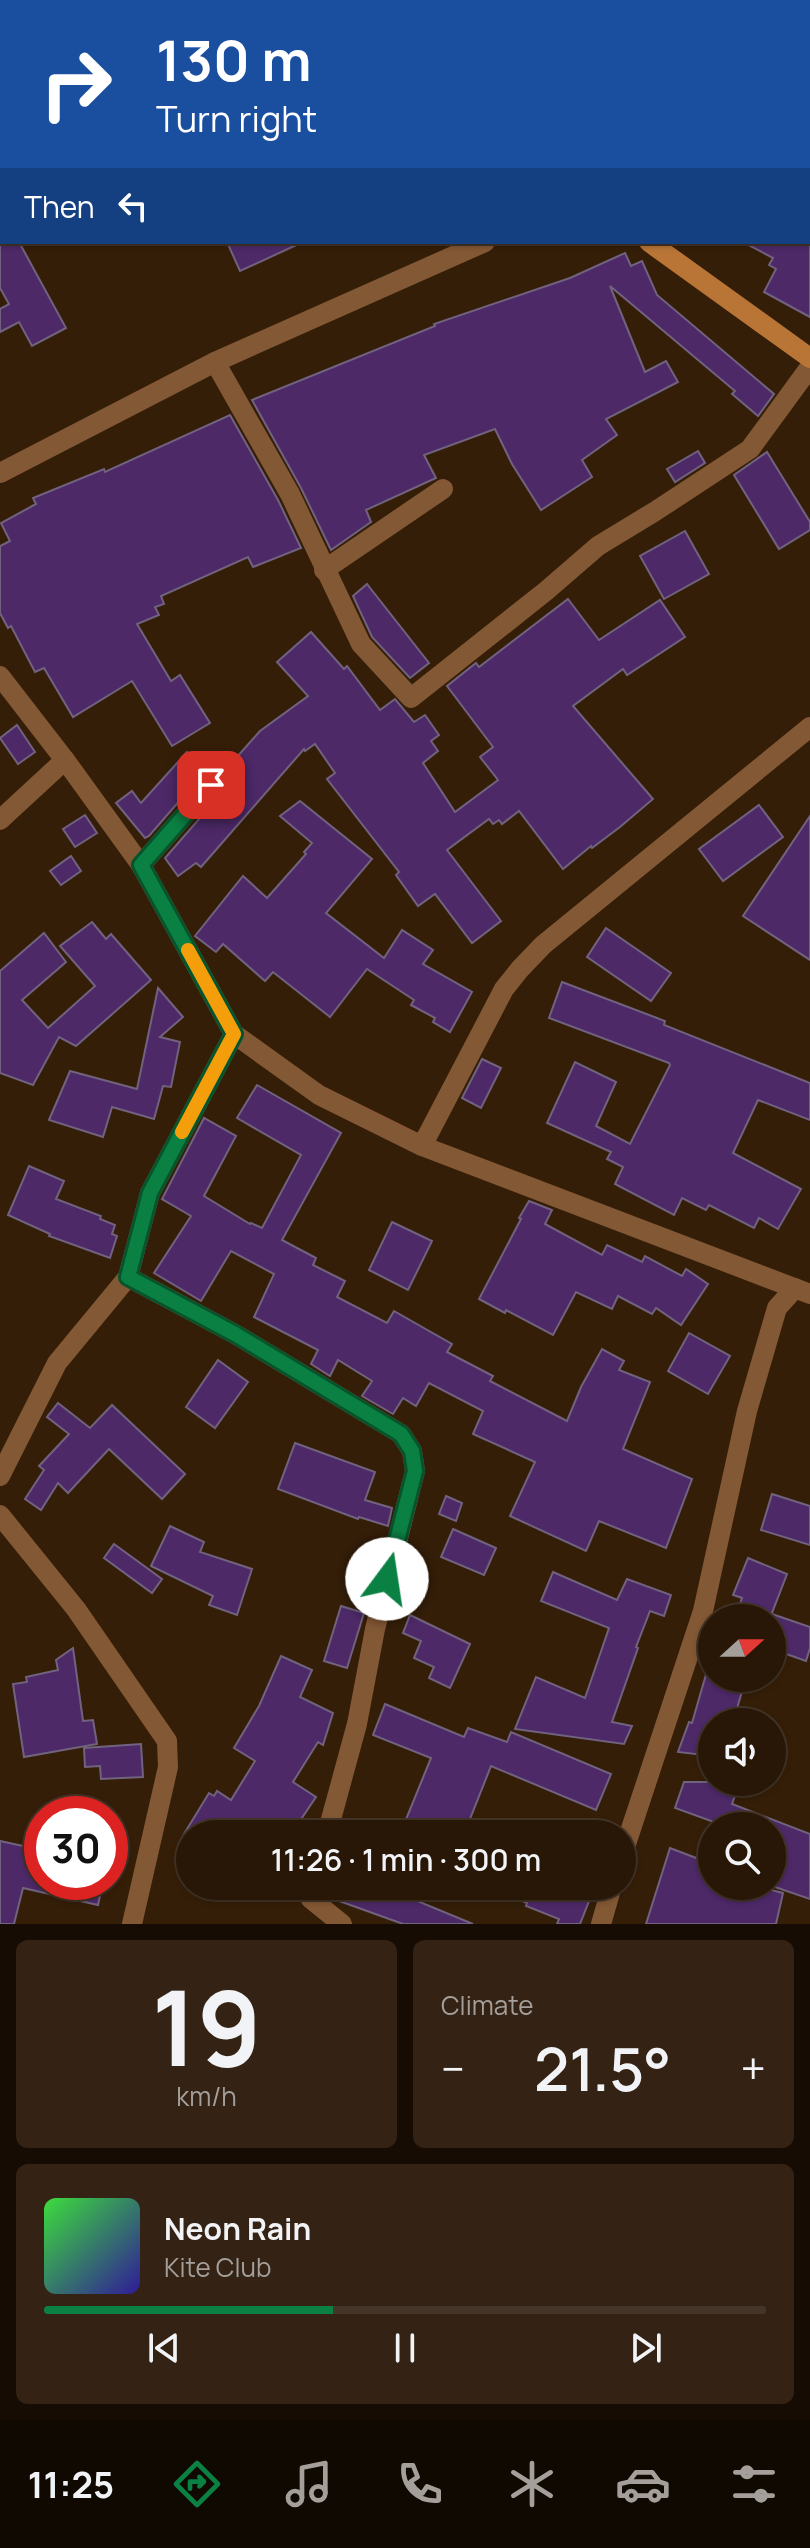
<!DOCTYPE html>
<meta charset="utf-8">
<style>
body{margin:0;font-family:Manrope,sans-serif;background:#342314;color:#f1f3f6;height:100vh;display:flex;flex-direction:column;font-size:30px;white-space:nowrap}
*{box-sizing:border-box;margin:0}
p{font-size:26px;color:#a59f9b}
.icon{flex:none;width:44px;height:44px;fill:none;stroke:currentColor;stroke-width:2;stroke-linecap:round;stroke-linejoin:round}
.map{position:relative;height:1924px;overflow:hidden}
.panel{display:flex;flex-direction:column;gap:16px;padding:16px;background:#160c03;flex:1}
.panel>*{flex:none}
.top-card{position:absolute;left:0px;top:0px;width:810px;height:244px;box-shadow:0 2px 6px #0004,0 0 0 2px #443528;background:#1a4fa0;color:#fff;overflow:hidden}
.needle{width:52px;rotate:69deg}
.controls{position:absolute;left:698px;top:1604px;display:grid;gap:16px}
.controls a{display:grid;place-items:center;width:88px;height:88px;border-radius:50%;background:#281606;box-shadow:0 2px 6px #0004,0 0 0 2px #443528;font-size:40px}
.speed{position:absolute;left:24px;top:1796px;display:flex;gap:16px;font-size:40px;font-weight:700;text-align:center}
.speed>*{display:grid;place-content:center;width:104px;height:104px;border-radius:50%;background:#281606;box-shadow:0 2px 6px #0004,0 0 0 2px #443528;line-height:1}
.speed .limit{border:12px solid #d22;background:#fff;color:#111}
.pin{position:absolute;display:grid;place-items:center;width:68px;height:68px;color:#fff;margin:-34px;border-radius:16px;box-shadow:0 4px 12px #0006}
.me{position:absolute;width:88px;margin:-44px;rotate:14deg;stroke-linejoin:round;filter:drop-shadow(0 0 6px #0008)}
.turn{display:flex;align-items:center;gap:28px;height:168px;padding:0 24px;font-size:36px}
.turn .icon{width:104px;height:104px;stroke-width:2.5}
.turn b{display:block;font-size:56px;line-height:68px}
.then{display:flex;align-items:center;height:76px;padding:0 24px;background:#0003;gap:16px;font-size:30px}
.big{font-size:60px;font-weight:600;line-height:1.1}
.panel .widget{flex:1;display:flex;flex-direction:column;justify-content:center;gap:12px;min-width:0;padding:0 28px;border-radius:12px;background:#342314}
.panel .dial{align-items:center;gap:0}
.dial b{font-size:104px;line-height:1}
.song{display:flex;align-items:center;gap:24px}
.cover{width:96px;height:96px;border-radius:12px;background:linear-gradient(135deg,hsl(120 70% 55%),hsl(250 70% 35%))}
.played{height:8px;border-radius:4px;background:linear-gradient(90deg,#0b8043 40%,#443528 40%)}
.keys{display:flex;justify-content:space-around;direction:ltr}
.heat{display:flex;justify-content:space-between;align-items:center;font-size:44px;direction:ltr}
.panel .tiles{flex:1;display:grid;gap:16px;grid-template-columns:1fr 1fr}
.widget:last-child{grid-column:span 2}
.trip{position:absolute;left:176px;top:1820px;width:460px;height:80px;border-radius:40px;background:#281606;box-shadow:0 2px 6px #0004,0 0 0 2px #443528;font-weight:600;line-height:80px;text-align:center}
.tab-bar{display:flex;height:128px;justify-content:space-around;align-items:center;background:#100902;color:#a59f9b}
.tab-bar .icon{width:56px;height:56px}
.tab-bar .current{color:#0b8043}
.tab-bar b{font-size:36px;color:#f1f3f6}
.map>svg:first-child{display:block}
.building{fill:#4d2968;stroke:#71627f;stroke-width:2}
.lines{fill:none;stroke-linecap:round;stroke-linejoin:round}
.minor{stroke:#835834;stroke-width:20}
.secondary{stroke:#b87536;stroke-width:20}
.route-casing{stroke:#07532c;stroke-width:20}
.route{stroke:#0b8043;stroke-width:14}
.slow{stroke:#f59e0b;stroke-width:14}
</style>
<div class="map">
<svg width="810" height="1924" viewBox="0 0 810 1924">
<rect width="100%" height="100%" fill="#351e08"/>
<!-- building -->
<g class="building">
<polygon points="0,242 19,242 66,328 32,346 19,322 0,332 0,309 9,304 0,288"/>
<polygon points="227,242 303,242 240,271"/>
<polygon points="743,242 810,242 810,317 764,292 776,269 769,265 773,258"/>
<polygon points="625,253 631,266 642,261 657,295 774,394 758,416 732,394 735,391 610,286 645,372 666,361 678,382 606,419 617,435 582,460 592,477 541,510 512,464 495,429 424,455 436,478 366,510 371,522 331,550 301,488 252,400 435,326 434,324 570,278"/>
<polygon points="230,415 278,500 301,548 253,567 248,557 161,596 164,604 155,607 159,615 137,624 171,681 180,675 210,723 172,746 132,681 73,717 44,668 35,672 11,626 8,628 0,613 0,546 10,541 1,523 36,504 33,498 104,469 105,472"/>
<polygon points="698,451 705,463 675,482 667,469"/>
<polygon points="767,452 810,522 810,530 779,549 734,475"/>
<polygon points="685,531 709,574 664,599 640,556"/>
<polygon points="367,584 429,663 410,678 372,637 353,596"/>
<polygon points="568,599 599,640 660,600 685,637 627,675 623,669 573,706 653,799 620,827 592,848 591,846 563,869 519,811 502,824 499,820 493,824 489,819 447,850 501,921 472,943 435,894 418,906 396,875 399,872 327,779 335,773 315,744 305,751 304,749 201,867 196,863 178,876 165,858 221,794 224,787 220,776 260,731 308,696 277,662 311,632 344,669 347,666 380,710 395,699 414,722 425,715 439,735 431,741 438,751 423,763 455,812 498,780 480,757 493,747 447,686 476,663 479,667"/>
<polygon points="17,725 35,752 18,764 0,738"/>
<polygon points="187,752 210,772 201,776 149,836 145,838 116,803 132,791 141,803"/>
<polygon points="300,801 372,859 326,913 384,958 402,930 433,950 423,964 472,992 450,1032 433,1022 435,1018 411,1005 414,1000 367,969 330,1017 273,972 265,981 223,944 216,952 195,936 243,876 267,898 306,854 304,852 312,843 280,816"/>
<polygon points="759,805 783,837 723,881 699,849"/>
<polygon points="85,815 97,833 75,847 63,829"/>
<polygon points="810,816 810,960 743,916"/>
<polygon points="71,856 81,871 61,885 50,871"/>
<polygon points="92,922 106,939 111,934 151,980 76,1046 59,1037 33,1085 0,1073 0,971 44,933 66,962 22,1000 48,1028 95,986 60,946"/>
<polygon points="606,928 671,973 651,1001 587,957"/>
<polygon points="562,982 665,1021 664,1025 810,1083 810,1120 758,1100 733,1153 801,1189 778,1229 759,1218 754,1228 709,1205 706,1210 682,1198 674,1215 615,1184 623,1167 607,1159 611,1152 547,1123 575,1062 616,1082 596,1126 630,1144 670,1065 669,1063 549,1018"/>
<polygon points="158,988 183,1017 160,1037 180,1042 171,1087 163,1086 154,1119 112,1107 103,1137 49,1120 70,1071 137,1089"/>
<polygon points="482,1059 501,1068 481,1108 462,1098"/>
<polygon points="257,1085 341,1133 282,1240 316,1258 313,1265 345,1281 337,1297 387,1323 394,1311 452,1344 447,1352 493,1376 490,1381 567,1421 581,1387 602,1349 624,1361 619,1370 650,1382 623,1449 692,1479 666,1548 599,1521 586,1551 510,1516 535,1462 473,1434 483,1411 429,1383 416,1406 403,1398 393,1414 362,1396 372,1381 338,1360 330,1376 311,1364 318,1350 254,1317 274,1274 231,1251 201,1301 154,1273 191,1216 162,1199 204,1118 236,1136 204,1196 250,1224 251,1223 262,1228 301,1155 237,1118"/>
<polygon points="29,1166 64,1181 56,1199 101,1216 100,1219 115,1225 112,1234 117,1236 110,1258 49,1236 50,1234 8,1215"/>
<polygon points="529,1201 552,1210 545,1224 602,1255 607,1245 642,1262 645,1256 682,1276 686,1269 708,1284 681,1325 656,1308 652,1314 618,1296 612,1309 576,1292 553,1335 506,1310 505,1313 479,1299 521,1219 519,1218"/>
<polygon points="392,1222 432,1241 408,1290 369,1270"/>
<polygon points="689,1333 730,1356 708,1394 668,1371"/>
<polygon points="218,1360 248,1382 215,1428 186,1407"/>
<polygon points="58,1403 90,1428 112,1405 185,1474 162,1499 109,1449 68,1493 58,1483 41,1510 25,1499 44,1470 39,1466 69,1434 47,1417"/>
<polygon points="295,1443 375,1472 365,1500 392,1508 388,1526 359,1517 358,1519 278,1489"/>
<polygon points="772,1494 810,1506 810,1545 761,1530"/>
<polygon points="446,1496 462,1503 456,1521 439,1514"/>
<polygon points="170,1526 204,1542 200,1552 252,1569 237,1615 209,1605 213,1596 151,1566"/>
<polygon points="453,1529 496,1548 484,1575 441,1557"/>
<polygon points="114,1544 162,1579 152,1593 104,1558"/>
<polygon points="748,1558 787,1574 770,1618 735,1618 742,1598 733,1595"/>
<polygon points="553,1572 617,1600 627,1579 671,1595 664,1616 650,1611 636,1647 638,1648 612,1722 632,1726 624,1744 515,1729 536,1677 585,1698 609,1628 541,1601"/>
<polygon points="341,1606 364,1613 347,1668 324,1661"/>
<polygon points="772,1614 810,1627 810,1648 806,1661 772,1649"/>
<polygon points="410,1615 470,1644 450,1688 429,1678 434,1667 414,1658 421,1641 403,1633"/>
<polygon points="73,1648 83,1721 93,1720 97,1744 24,1757 13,1684 27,1682 26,1677 58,1670 56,1660"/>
<polygon points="281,1656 312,1670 300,1697 333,1713 323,1745 318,1742 293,1782 316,1797 291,1834 184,1834 209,1793 214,1796 217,1791 231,1800 255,1761 234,1748 259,1706"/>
<polygon points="707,1671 712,1671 712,1678 746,1678 733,1722 712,1722 712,1756 678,1752 689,1722 692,1723"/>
<polygon points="385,1704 464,1737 468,1728 507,1742 511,1732 611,1774 596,1810 491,1766 464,1834 400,1834 431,1758 373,1735"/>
<polygon points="141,1744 143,1777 101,1779 100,1766 85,1767 84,1748"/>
<polygon points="684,1782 740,1782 732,1804 810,1834 810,1899 772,1886 772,1826 725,1826 675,1808"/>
<polygon points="0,1841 42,1850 42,1882 103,1882 98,1905 23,1888 14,1924 0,1924"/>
<polygon points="670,1848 712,1864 712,1886 756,1886 783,1893 776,1924 646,1924"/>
<polygon points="327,1886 381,1886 473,1924 403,1924 331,1898 326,1894"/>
<polygon points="488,1886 595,1886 580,1924 557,1924 559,1919 526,1906 527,1903"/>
</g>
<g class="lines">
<!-- minor -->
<g class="minor">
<polyline points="389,0 390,2"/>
<polyline points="686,0 688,2"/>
<polyline points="119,2 121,0"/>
<polyline points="493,2 495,0"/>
<polyline points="0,43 2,43"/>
<polyline points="808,54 810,52"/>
<polyline points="808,133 810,134"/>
<polyline points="215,362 290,494 361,644 411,698 546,591 598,546 654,512 750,449 810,367"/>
<polyline points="0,473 215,362 485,242"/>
<polyline points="324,570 443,489"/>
<polyline points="0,676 65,760 141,865 234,1034 319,1095 422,1146 810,1294"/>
<polyline points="0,820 65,760"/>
<polyline points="141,865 211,785"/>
<polyline points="422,1146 504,989 520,969 543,945 810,727"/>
<polyline points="128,1277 235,1334 401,1434 412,1451 415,1471 375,1629 357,1724 327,1834"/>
<polyline points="0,1476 57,1363 128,1277 150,1193 234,1034"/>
<polyline points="0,1515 76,1609 167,1741 168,1767 132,1924"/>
<polyline points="622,1856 703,1611 747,1411 777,1308 795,1288"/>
<polyline points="314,1886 311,1899 342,1924"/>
<polyline points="601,1924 612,1886"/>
</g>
<!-- secondary -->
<polyline class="secondary" points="649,242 810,358"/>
</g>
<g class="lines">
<defs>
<polyline id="route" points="211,785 141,865 234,1034 150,1193 128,1277 235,1334 401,1434 412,1451 415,1471 387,1579"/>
</defs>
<!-- route casing -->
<use href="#route" class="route-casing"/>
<!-- route -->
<use href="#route" class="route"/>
<!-- slow -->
<polyline class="slow" points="182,1132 234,1034 188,950"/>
</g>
</svg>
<div class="controls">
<a><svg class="needle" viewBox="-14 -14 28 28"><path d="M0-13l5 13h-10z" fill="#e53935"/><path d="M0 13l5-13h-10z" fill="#a59f9b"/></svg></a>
<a><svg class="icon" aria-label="sound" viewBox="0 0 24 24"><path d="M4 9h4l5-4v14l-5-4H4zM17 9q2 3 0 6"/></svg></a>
<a><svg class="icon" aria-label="search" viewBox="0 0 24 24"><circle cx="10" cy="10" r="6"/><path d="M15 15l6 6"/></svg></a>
</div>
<div class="speed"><div class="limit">30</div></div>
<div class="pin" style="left:211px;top:785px;background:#d93025"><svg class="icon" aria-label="arrive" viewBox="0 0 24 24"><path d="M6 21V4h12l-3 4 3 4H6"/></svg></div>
<svg class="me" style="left:387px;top:1579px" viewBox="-20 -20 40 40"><circle r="19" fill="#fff"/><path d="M0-13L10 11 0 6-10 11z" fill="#0b8043"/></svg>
<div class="trip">11:26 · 1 min · 300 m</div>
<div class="top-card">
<div class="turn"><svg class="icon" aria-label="right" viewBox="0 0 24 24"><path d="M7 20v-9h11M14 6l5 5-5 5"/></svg><div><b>130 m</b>Turn right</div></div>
<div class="then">Then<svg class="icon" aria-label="left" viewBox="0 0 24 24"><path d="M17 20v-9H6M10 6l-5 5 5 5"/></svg></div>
</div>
</div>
<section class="panel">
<div class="tiles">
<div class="widget dial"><b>19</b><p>km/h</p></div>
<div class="widget"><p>Climate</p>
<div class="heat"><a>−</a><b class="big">21.5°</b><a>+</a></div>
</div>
<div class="widget">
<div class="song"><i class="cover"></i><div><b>Neon Rain</b><p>Kite Club</p></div></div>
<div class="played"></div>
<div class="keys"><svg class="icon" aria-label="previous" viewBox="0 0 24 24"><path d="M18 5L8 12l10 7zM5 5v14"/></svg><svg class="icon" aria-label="pause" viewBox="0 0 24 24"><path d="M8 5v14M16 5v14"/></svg><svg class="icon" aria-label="next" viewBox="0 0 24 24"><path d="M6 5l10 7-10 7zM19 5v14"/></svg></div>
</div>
</div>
</section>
<nav class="tab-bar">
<b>11:25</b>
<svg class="icon current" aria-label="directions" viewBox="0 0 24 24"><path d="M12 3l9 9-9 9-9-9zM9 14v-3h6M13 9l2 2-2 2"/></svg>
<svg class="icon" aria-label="music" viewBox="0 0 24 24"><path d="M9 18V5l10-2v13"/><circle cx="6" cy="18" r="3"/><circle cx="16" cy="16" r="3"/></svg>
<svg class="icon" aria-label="phone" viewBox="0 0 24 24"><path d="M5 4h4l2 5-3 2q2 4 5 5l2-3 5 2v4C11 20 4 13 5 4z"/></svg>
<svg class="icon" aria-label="climate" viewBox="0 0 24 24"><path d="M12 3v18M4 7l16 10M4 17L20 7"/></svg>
<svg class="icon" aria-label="car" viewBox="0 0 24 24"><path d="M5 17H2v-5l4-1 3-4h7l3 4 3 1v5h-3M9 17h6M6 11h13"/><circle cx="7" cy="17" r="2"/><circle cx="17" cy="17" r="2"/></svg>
<svg class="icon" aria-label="filters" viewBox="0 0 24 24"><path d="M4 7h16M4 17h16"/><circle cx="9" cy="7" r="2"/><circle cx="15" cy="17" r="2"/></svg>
</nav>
